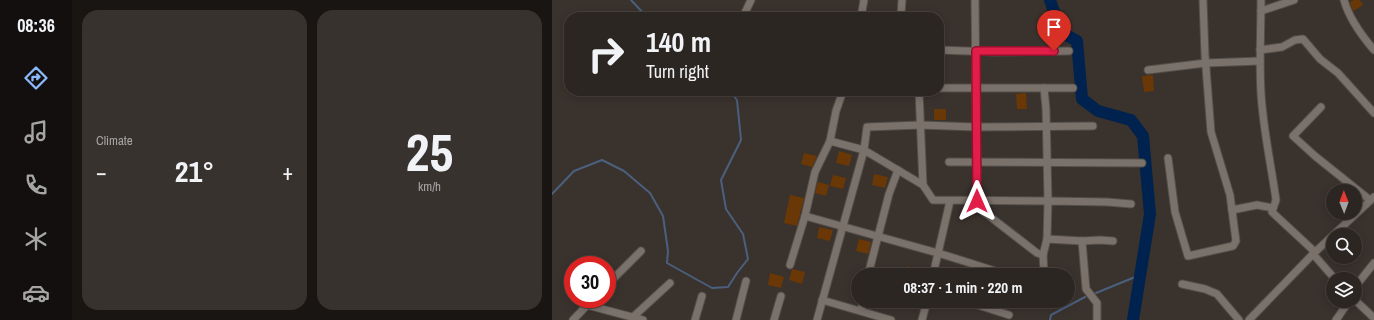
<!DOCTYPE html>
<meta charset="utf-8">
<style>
body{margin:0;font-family:"Archivo Narrow",sans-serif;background:#38322f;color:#f1f3f6;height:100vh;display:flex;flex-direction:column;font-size:15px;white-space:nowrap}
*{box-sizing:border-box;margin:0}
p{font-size:13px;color:#a6a5a5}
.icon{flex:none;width:22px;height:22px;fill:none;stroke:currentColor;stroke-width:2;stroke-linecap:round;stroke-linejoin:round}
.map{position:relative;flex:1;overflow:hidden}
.drawer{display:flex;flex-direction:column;gap:10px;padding:10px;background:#181513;width:480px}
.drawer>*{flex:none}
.top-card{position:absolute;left:12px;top:12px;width:380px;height:84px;border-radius:16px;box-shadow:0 2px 10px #0003,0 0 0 1px #484340;background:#2c2622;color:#f1f3f6;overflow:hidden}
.needle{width:26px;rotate:359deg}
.controls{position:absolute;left:774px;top:184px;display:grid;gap:8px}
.controls a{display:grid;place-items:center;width:36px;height:36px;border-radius:50%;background:#2c2622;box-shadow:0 2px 10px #0003,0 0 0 1px #484340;font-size:20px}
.speed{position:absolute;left:12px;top:256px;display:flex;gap:8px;font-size:20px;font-weight:700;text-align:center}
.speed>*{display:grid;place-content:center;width:52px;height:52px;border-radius:50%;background:#2c2622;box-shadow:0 2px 10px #0003,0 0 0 1px #484340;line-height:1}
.speed .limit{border:6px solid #d22;background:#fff;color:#111}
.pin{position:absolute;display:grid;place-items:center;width:34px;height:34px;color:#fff;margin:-41px -17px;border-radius:50% 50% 50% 0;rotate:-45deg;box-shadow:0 0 4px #0007}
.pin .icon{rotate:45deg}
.me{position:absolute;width:44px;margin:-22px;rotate:0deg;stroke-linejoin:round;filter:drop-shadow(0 0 3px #0008)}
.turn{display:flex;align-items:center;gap:14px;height:84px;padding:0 16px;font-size:18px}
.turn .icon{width:52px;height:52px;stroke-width:2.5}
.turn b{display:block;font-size:28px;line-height:34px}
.big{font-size:30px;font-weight:700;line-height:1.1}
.drawer .card{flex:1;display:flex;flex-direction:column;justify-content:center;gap:6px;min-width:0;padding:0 14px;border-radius:16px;background:#38322f}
.drawer .dial{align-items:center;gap:0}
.dial b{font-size:52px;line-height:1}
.heat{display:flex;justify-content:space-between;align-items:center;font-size:22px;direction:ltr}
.drawer .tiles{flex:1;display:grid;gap:10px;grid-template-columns:repeat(2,1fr)}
.trip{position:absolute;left:299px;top:268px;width:224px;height:40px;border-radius:20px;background:#2c2622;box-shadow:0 2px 10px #0003,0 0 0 1px #484340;font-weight:700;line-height:40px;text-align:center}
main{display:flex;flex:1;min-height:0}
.dock{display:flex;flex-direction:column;width:72px;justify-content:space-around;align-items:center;background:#120f0e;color:#a6a5a5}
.dock .icon{width:28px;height:28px}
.dock .on{color:#8abafc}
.dock b{font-size:18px;color:#f1f3f6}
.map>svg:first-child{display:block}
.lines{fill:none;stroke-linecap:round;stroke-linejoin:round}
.stream{stroke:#4a607e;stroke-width:2}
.river{stroke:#00224e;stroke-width:12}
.building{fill:#6a3806}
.minor-casing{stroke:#544e49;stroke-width:9}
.minor{stroke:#7a716b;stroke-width:7}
.route-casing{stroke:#92132f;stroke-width:10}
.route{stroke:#e11d48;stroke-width:7}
</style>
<main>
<nav class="dock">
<b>08:36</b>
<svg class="icon on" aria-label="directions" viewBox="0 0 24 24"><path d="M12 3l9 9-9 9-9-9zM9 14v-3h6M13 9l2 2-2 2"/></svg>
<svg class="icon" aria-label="music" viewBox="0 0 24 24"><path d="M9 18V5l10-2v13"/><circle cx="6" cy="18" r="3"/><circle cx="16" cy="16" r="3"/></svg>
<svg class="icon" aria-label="phone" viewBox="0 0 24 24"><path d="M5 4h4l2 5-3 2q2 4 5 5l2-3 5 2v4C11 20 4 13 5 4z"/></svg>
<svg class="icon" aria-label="climate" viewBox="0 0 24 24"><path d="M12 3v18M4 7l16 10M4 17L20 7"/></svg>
<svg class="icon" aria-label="car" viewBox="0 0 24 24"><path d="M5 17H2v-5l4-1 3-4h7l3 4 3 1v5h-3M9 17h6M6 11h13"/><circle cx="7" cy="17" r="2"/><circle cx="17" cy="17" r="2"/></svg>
</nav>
<section class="drawer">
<div class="tiles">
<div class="card"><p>Climate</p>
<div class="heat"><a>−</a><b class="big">21°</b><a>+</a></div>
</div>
<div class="card dial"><b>25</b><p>km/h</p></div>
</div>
</section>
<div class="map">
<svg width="822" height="320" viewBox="0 0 822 320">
<rect width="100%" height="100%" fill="#3a322d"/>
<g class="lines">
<!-- stream -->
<g class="stream">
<polyline points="79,0 95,17"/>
<polyline points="0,194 22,171 50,160 72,171 98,193 111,216 116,251 115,263 160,288 176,287 185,273 196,259 191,234 174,209 169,180 189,140 185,100 178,91"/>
<polyline points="544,293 588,275"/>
<polyline points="498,320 499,315 533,297"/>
</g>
<!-- river -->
<polyline class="river" points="498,0 509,32 525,41 530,99 546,111 579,120 591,136 598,214 581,320"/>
</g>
<!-- building -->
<g class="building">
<polygon points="802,0 808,0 811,5 801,11 798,2"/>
<polygon points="601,75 602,91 592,92 590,76"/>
<polygon points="474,93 475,109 465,109 464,94"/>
<rect x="382" y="109" width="12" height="11"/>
<polygon points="287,151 300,155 297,166 284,163"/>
<polygon points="252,153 265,156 260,167 249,164"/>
<polygon points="322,174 336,177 333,188 320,185"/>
<polygon points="281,175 294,178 291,189 278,186"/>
<polygon points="266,182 277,185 274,196 263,193"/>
<polygon points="238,195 252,198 245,226 232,223"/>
<polygon points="267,227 281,230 278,241 265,238"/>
<polygon points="307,239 319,242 316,254 304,251"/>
<polygon points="355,266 364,268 362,275 353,275"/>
<polygon points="240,269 253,272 250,284 237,280"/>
<polygon points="218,273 232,277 229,288 216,285"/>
</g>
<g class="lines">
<defs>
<g id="minor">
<polyline points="350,0 349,15 351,17"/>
<polyline points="423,0 425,201 432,212 485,253 491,255"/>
<path d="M709 0C709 31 707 62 709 93 711 129 719 164 724 200L720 212 763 252"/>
<path d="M792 0C797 18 810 36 822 50"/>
<polyline points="709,11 742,0"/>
<polyline points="191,17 199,0"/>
<polyline points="309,17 312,0"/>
<polyline points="387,50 443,52 517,51"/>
<polyline points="708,50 730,47 743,40 751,39 768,59 786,73 822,113"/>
<polyline points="596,70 654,63 708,61"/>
<polyline points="387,88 521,88"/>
<polyline points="291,91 284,111 278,141 263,172 253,216 386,253 456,275"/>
<polyline points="367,91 371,185 381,200 496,201 494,109 492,88"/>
<polyline points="769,107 741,136 763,156 818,200"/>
<polyline points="278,141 312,150 315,127 368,125 424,127 541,126"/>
<polyline points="616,158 623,212 636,256 681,246 684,241 678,195 659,132 653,55 651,0"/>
<polyline points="397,162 590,163"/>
<polyline points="680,210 705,205 721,208"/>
<polyline points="495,239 530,241 548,240 561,241"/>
<polyline points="530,241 534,289 545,303 545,320"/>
<polyline points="761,254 783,279"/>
<polyline points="238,265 253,216"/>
<polyline points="316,275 337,194 346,170"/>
<polyline points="381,275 398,201"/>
<polyline points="490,275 492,271 491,255 495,239 496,201 555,202 579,204"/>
<polyline points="630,284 653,289 665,294 687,320"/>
<polyline points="55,285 89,251"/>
<polyline points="803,287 822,263"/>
<polyline points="270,300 339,320"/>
<polyline points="803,300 822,318"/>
<polyline points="413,301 457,315"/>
<polyline points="35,305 91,320"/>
<polyline points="309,311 311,301"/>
<polyline points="81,317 118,283"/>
<polyline points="21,320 41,299"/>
<polyline points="143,320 150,296"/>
<polyline points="184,320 194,281"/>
<polyline points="222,320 229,296"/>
<polyline points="265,320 312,150 371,185"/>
<polyline points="370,320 375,301"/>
<polyline points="697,320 761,254 822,197"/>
<polyline points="784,320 793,307 795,301"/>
</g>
</defs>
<!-- minor casing -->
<use href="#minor" class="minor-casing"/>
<!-- minor -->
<use href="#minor" class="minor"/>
</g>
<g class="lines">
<defs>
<polyline id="route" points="425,201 424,51 502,51"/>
</defs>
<!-- route casing -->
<use href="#route" class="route-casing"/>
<!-- route -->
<use href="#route" class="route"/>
</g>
</svg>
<div class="controls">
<a><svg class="needle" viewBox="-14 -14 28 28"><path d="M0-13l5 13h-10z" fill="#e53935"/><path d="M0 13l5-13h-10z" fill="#a6a5a5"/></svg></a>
<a><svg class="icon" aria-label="search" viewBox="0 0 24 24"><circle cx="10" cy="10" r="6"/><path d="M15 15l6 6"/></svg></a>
<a><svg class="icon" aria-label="layers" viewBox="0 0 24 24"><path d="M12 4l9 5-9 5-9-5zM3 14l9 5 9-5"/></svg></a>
</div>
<div class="speed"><div class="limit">30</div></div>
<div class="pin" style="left:502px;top:51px;background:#d93025"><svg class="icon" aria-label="arrive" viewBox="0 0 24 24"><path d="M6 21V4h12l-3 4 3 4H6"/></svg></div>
<svg class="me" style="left:425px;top:201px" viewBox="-20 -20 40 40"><path d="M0-17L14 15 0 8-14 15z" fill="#e11d48" stroke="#fff" stroke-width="4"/></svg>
<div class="trip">08:37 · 1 min · 220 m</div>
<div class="top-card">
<div class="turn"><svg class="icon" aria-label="right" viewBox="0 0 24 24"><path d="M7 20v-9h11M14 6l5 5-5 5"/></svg><div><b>140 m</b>Turn right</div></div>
</div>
</div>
</main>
